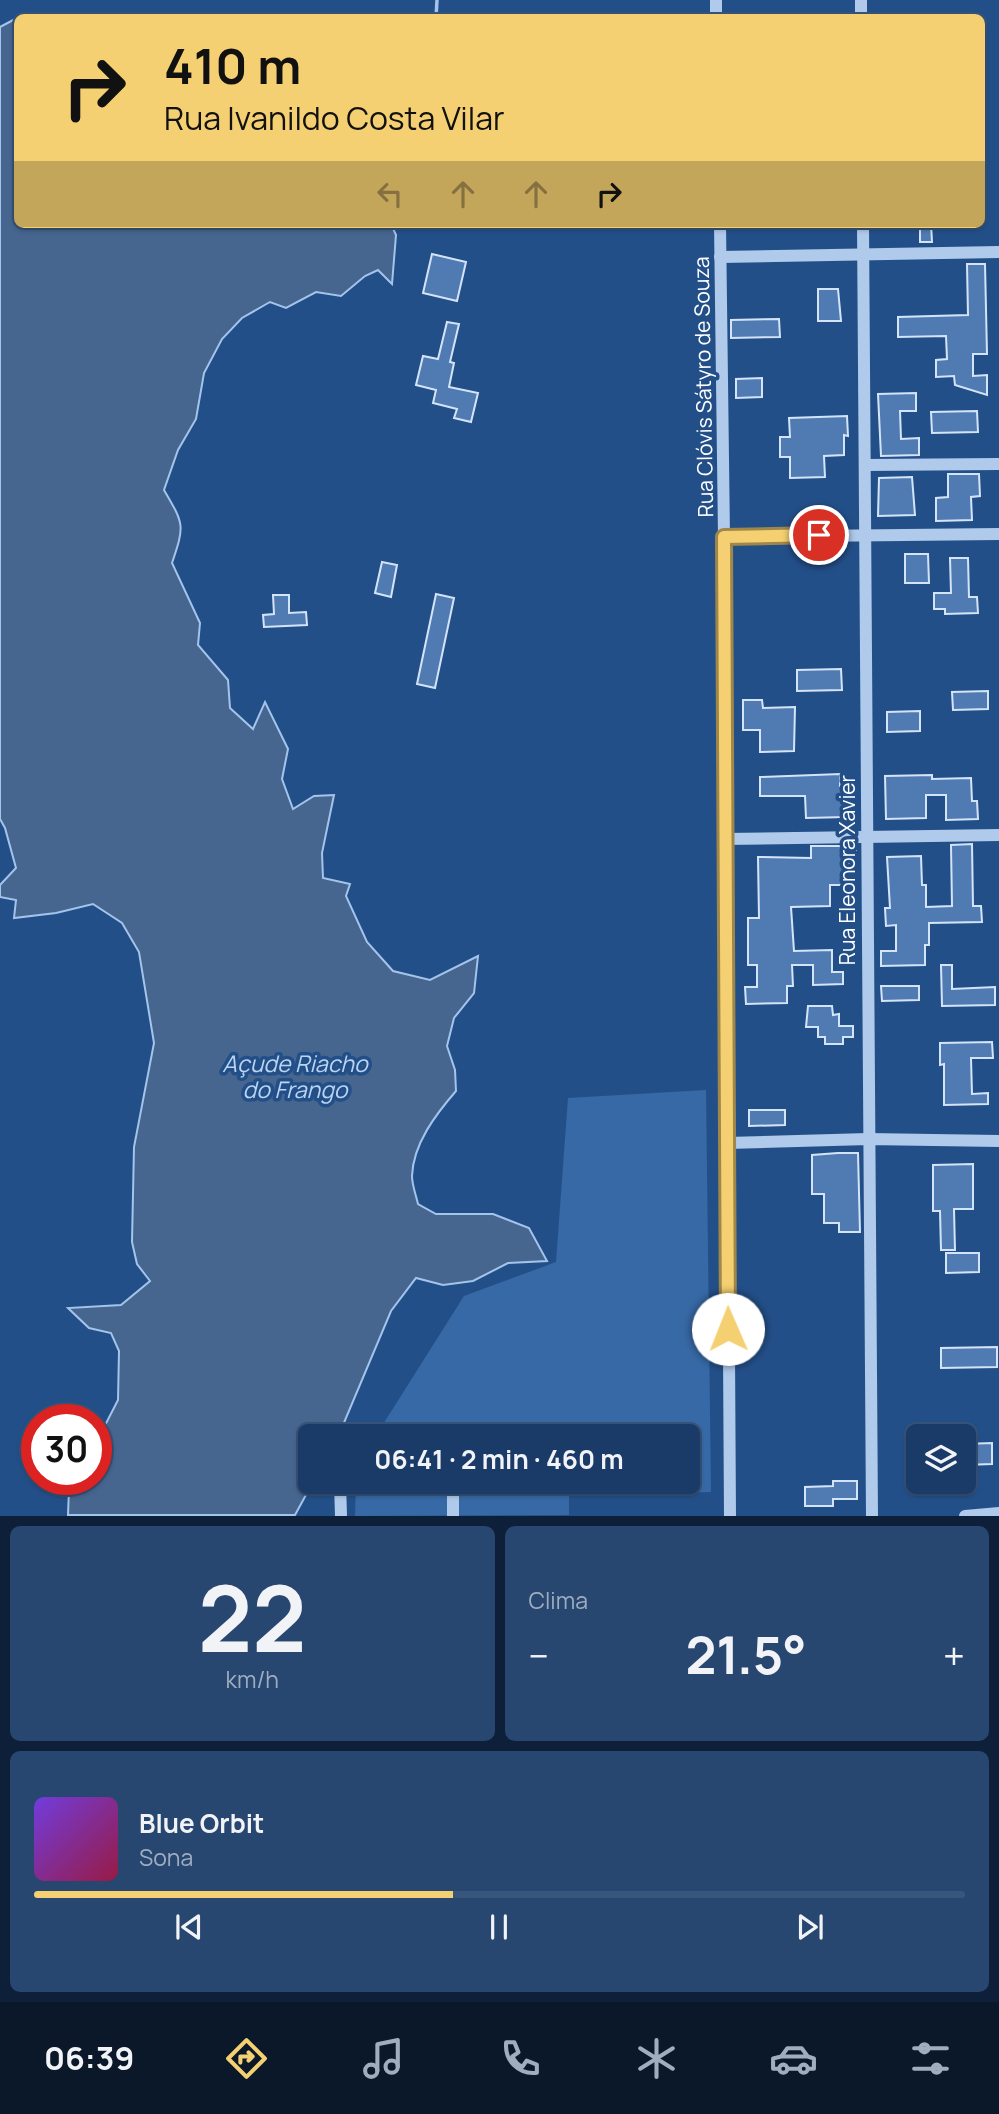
<!DOCTYPE html>
<html lang="pt">
<meta charset="utf-8">
<style>
body{margin:0;font-family:Manrope,sans-serif;background:#274670;color:#f1f3f6;height:100vh;display:flex;flex-direction:column;font-size:26px;white-space:nowrap}
*{box-sizing:border-box;margin:0}
p{font-size:23px;color:#9fadc0}
.icon{flex:none;width:38px;height:38px;fill:none;stroke:currentColor;stroke-width:2;stroke-linecap:round;stroke-linejoin:round}
.map{position:relative;height:1516px;overflow:hidden}
.side{display:flex;flex-direction:column;gap:10px;padding:10px;background:#0e2039;flex:1}
.side>*{flex:none}
.banner{position:absolute;left:14px;top:14px;width:971px;height:214px;border-radius:10px;box-shadow:0 2px 5px #0004,0 0 0 2px #38557b;background:#f5d072;color:#111;overflow:hidden}
.tools{position:absolute;left:906px;top:1424px;display:grid;gap:14px}
.tools a{display:grid;place-items:center;width:70px;height:70px;border-radius:10px;background:#1a3b67;box-shadow:0 2px 5px #0004,0 0 0 2px #38557b;font-size:35px}
.speed{position:absolute;left:21px;top:1404px;display:flex;gap:14px;font-size:35px;font-weight:700;text-align:center}
.speed>*{display:grid;place-content:center;width:91px;height:91px;border-radius:50%;background:#1a3b67;box-shadow:0 2px 5px #0004,0 0 0 2px #38557b;line-height:1}
.speed .limit{border:10px solid #d22;background:#fff;color:#111}
.pin{position:absolute;display:grid;place-items:center;width:60px;height:60px;color:#fff;margin:-30px;border:4px solid #fff;border-radius:50%;box-shadow:0 2px 7px #0007}
.me{position:absolute;width:77px;margin:-38px;rotate:359deg;stroke-linejoin:round;filter:drop-shadow(0 0 5px #0008)}
.turn{display:flex;align-items:center;gap:24px;height:147px;padding:0 35px;font-size:32px}
.turn .icon{width:91px;height:91px;stroke-width:2.5}
.turn b{display:block;font-size:49px;line-height:60px}
.lanes{display:flex;align-items:center;height:66px;padding:0 35px;background:#0003;justify-content:center;gap:35px;direction:ltr}
.lanes .off{opacity:.35}
.big{font-size:52px;font-weight:700;line-height:1.1}
.side .widget{flex:1;display:flex;flex-direction:column;justify-content:center;gap:10px;min-width:0;padding:0 24px;border-radius:10px;background:#274670}
.side .dial{align-items:center;gap:0}
.dial b{font-size:91px;line-height:1}
.song{display:flex;align-items:center;gap:21px}
.cover{width:84px;height:84px;border-radius:10px;background:linear-gradient(135deg,hsl(260 70% 55%),hsl(340 70% 35%))}
.played{height:7px;border-radius:4px;background:linear-gradient(90deg,#f5d072 45%,#38557b 45%)}
.keys{display:flex;justify-content:space-around;direction:ltr}
.heat{display:flex;justify-content:space-between;align-items:center;font-size:38px;direction:ltr}
.side .tiles{flex:1;display:grid;gap:10px;grid-template-columns:1fr 1fr}
.widget:last-child{grid-column:span 2}
.trip{position:absolute;left:298px;top:1424px;width:402px;height:70px;border-radius:10px;background:#1a3b67;box-shadow:0 2px 5px #0004,0 0 0 2px #38557b;font-weight:700;line-height:70px;text-align:center}
.tabs{display:flex;height:112px;justify-content:space-around;align-items:center;background:#0a1829;color:#9fadc0}
.tabs .icon{width:49px;height:49px}
.tabs .selected{color:#f5d072}
.tabs b{font-size:32px;color:#f1f3f6}
.map>svg:first-child{display:block}
.green{fill:#3769a6}
.water{fill:#46658f;stroke:#a3c4eb;stroke-width:2}
.lines{fill:none;stroke-linecap:round;stroke-linejoin:round}
.stream{stroke:#a3c4eb;stroke-width:3.5}
.building{fill:#507bb2;stroke:#d4e4f8;stroke-width:2}
.minor{stroke:#afcaea;stroke-width:12}
.route-casing{stroke:#9f874a;stroke-width:18}
.route{stroke:#f5d072;stroke-width:12}
.labels{text-anchor:middle;dominant-baseline:central;stroke-width:7;stroke-linejoin:round;paint-order:stroke}
.street-label{font-size:21px;fill:#fff;stroke:#234f89}
.water-label{font-size:23px;font-style:italic;fill:#bbd4f1;stroke:#234f89}
</style>
<div class="map">
<svg width="999" height="1516" viewBox="0 0 999 1516">
<rect width="100%" height="100%" fill="#234f89"/>
<!-- green -->
<polygon class="green" points="706,1090 711,1492 569,1496 569,1515 355,1516 356,1482 688,1482 688,1437 375,1437 464,1296 556,1262 568,1098"/>
<!-- water -->
<path class="water" d="M17 18 18 224H391L396 235 392 284 378 270 365 276 341 296 316 292 286 308 270 302 242 318 222 339 204 373 196 419 178 450 164 490C184 524 185 525 172 563L200 623 198 645 228 680 230 708 253 729 265 702 288 749 282 779 293 809 314 796 334 795 322 853 323 878 350 884 346 896 367 942 393 971 430 980 478 956 474 993 454 1018 447 1046 455 1070 456 1091C436 1114 413 1144 412 1176 412 1185 416 1195 418 1204L436 1214H493L529 1228 547 1261 508 1263 473 1281 443 1285 416 1278 391 1311 338 1437H310V1482H313L295 1515H68L69 1489 75 1479H96V1443L118 1400 119 1351 111 1333 89 1328 68 1308 121 1305 150 1281 137 1264 132 1242 134 1147 154 1043 139 952 122 923 93 904 56 913 14 918 16 900 0 897V885L16 868 5 828 0 819V27Z"/>
<g class="lines">
<!-- stream -->
<polyline class="stream" points="436,18 437,0"/>
</g>
<!-- building -->
<g class="building">
<polygon points="920,224 931,224 932,242 920,242"/>
<polygon points="432,254 466,262 457,301 423,293"/>
<polygon points="967,264 985,264 987,354 973,354 973,376 987,375 987,395 955,385 954,376 936,377 936,360 947,359 946,336 898,337 898,317 968,315"/>
<polygon points="818,289 838,289 841,321 818,321"/>
<polygon points="779,319 780,337 731,338 731,320"/>
<polygon points="447,322 459,324 450,362 454,363 449,387 478,393 471,422 454,418 457,409 433,403 436,390 416,385 423,356 438,359"/>
<polygon points="762,378 762,397 736,398 736,379"/>
<polygon points="916,393 916,411 900,411 901,439 919,438 919,455 881,456 878,394"/>
<polygon points="977,411 978,432 932,433 931,412"/>
<polygon points="847,416 848,436 844,435 844,455 824,456 825,477 790,478 790,457 780,457 780,437 790,437 789,418"/>
<polygon points="948,474 979,474 980,496 971,497 972,520 936,521 936,498 948,497"/>
<polygon points="912,477 915,515 878,516 879,478"/>
<polygon points="905,554 928,554 929,583 905,583"/>
<polygon points="950,558 968,558 969,597 977,597 978,613 945,614 945,609 934,609 934,593 951,593"/>
<polygon points="382,562 397,565 391,597 375,593"/>
<polygon points="436,594 454,598 435,688 417,684"/>
<polygon points="273,595 289,595 289,613 306,612 307,625 264,627 263,615 274,614"/>
<polygon points="841,669 842,690 797,691 797,670"/>
<polygon points="988,691 988,709 953,710 952,692"/>
<polygon points="743,700 762,700 763,708 795,707 794,751 760,752 760,730 743,730"/>
<polygon points="920,711 920,731 887,732 887,712"/>
<polygon points="840,774 840,786 845,786 846,817 806,818 805,796 760,796 760,777"/>
<polygon points="932,775 932,779 971,778 972,801 977,801 978,819 946,820 946,795 926,795 926,818 886,819 885,776"/>
<polygon points="972,844 973,906 981,906 982,922 929,923 929,945 925,945 925,965 881,966 881,951 896,951 896,925 886,926 885,908 890,908 887,857 921,856 922,885 926,885 926,907 952,906 951,845"/>
<polygon points="811,846 856,846 856,863 848,863 848,885 830,885 830,906 791,907 794,951 832,950 832,972 843,972 843,984 813,985 813,965 792,965 793,986 787,986 787,1003 746,1004 745,987 757,987 757,965 748,965 748,918 759,918 758,857 811,858"/>
<polygon points="941,965 952,965 952,989 995,987 995,1005 942,1006"/>
<polygon points="881,986 919,986 919,1000 882,1001"/>
<polygon points="808,1006 832,1006 833,1015 839,1014 839,1026 853,1026 853,1037 843,1037 843,1044 825,1044 825,1037 818,1037 818,1027 806,1027"/>
<polygon points="992,1042 993,1058 971,1058 972,1094 988,1093 988,1104 944,1105 944,1064 940,1065 940,1043"/>
<polygon points="749,1110 785,1110 785,1125 749,1126"/>
<polygon points="838,1153 858,1153 860,1232 839,1232 839,1223 824,1223 824,1194 812,1194 812,1155"/>
<polygon points="973,1164 973,1209 954,1209 955,1250 941,1250 940,1211 933,1211 933,1165"/>
<polygon points="946,1253 979,1253 979,1272 946,1273"/>
<polygon points="997,1347 997,1367 941,1368 941,1348"/>
<polygon points="992,1443 992,1464 964,1465 964,1444"/>
<polygon points="833,1481 857,1481 857,1499 833,1499 833,1506 805,1506 805,1487 833,1486"/>
</g>
<g class="lines">
<!-- minor -->
<g class="minor">
<polyline points="716,0 716,18"/>
<polyline points="861,0 861,18"/>
<polyline points="720,224 724,537 730,1516"/>
<polyline points="863,224 872,1516"/>
<polyline points="720,257 999,252"/>
<polyline points="866,465 999,464"/>
<polyline points="724,537 999,534"/>
<polyline points="724,839 999,835"/>
<polyline points="727,1143 868,1139 999,1141"/>
<polyline points="340,1482 341,1516"/>
<polyline points="453,1482 453,1516"/>
<polyline points="965,1516 999,1513"/>
</g>
</g>
<g class="lines">
<defs>
<polyline id="route" points="728,1329 724,537 819,535"/>
</defs>
<!-- route casing -->
<use href="#route" class="route-casing"/>
<!-- route -->
<use href="#route" class="route"/>
</g>
<g class="labels">
<!-- street labels -->
<g class="street-label">
<text transform="translate(703 387) rotate(-91)">Rua Clóvis Sátyro de Souza</text>
<text transform="translate(847 870) rotate(-90)">Rua Eleonora Xavier</text>
</g>
<!-- water labels -->
<g class="water-label">
<text x="295" y="1063">Açude Riacho<tspan x="295" dy="26">do Frango</tspan></text>
</g>
</g>
</svg>
<div class="tools">
<a><svg class="icon" aria-label="layers" viewBox="0 0 24 24"><path d="M12 4l9 5-9 5-9-5zM3 14l9 5 9-5"/></svg></a>
</div>
<div class="speed"><div class="limit">30</div></div>
<div class="pin" style="left:819px;top:535px;background:#d93025"><svg class="icon" aria-label="arrive" viewBox="0 0 24 24"><path d="M6 21V4h12l-3 4 3 4H6"/></svg></div>
<svg class="me" style="left:728px;top:1329px" viewBox="-20 -20 40 40"><circle r="19" fill="#fff"/><path d="M0-13L10 11 0 6-10 11z" fill="#f5d072"/></svg>
<div class="trip">06:41 · 2 min · 460 m</div>
<div class="banner">
<div class="turn"><svg class="icon" aria-label="right" viewBox="0 0 24 24"><path d="M7 20v-9h11M14 6l5 5-5 5"/></svg><div><b>410 m</b>Rua Ivanildo Costa Vilar</div></div>
<div class="lanes"><svg class="icon off" aria-label="left" viewBox="0 0 24 24"><path d="M17 20v-9H6M10 6l-5 5 5 5"/></svg><svg class="icon off" aria-label="ahead" viewBox="0 0 24 24"><path d="M12 20V5M6 11l6-6 6 6"/></svg><svg class="icon off" aria-label="ahead" viewBox="0 0 24 24"><path d="M12 20V5M6 11l6-6 6 6"/></svg><svg class="icon" aria-label="right" viewBox="0 0 24 24"><path d="M7 20v-9h11M14 6l5 5-5 5"/></svg></div>
</div>
</div>
<section class="side">
<div class="tiles">
<div class="widget dial"><b>22</b><p>km/h</p></div>
<div class="widget"><p>Clima</p>
<div class="heat"><a>−</a><b class="big">21.5°</b><a>+</a></div>
</div>
<div class="widget">
<div class="song"><i class="cover"></i><div><b>Blue Orbit</b><p>Sona</p></div></div>
<div class="played"></div>
<div class="keys"><svg class="icon" aria-label="previous" viewBox="0 0 24 24"><path d="M18 5L8 12l10 7zM5 5v14"/></svg><svg class="icon" aria-label="pause" viewBox="0 0 24 24"><path d="M8 5v14M16 5v14"/></svg><svg class="icon" aria-label="next" viewBox="0 0 24 24"><path d="M6 5l10 7-10 7zM19 5v14"/></svg></div>
</div>
</div>
</section>
<nav class="tabs">
<b>06:39</b>
<svg class="icon selected" aria-label="directions" viewBox="0 0 24 24"><path d="M12 3l9 9-9 9-9-9zM9 14v-3h6M13 9l2 2-2 2"/></svg>
<svg class="icon" aria-label="music" viewBox="0 0 24 24"><path d="M9 18V5l10-2v13"/><circle cx="6" cy="18" r="3"/><circle cx="16" cy="16" r="3"/></svg>
<svg class="icon" aria-label="phone" viewBox="0 0 24 24"><path d="M5 4h4l2 5-3 2q2 4 5 5l2-3 5 2v4C11 20 4 13 5 4z"/></svg>
<svg class="icon" aria-label="climate" viewBox="0 0 24 24"><path d="M12 3v18M4 7l16 10M4 17L20 7"/></svg>
<svg class="icon" aria-label="car" viewBox="0 0 24 24"><path d="M5 17H2v-5l4-1 3-4h7l3 4 3 1v5h-3M9 17h6M6 11h13"/><circle cx="7" cy="17" r="2"/><circle cx="17" cy="17" r="2"/></svg>
<svg class="icon" aria-label="filters" viewBox="0 0 24 24"><path d="M4 7h16M4 17h16"/><circle cx="9" cy="7" r="2"/><circle cx="15" cy="17" r="2"/></svg>
</nav>
